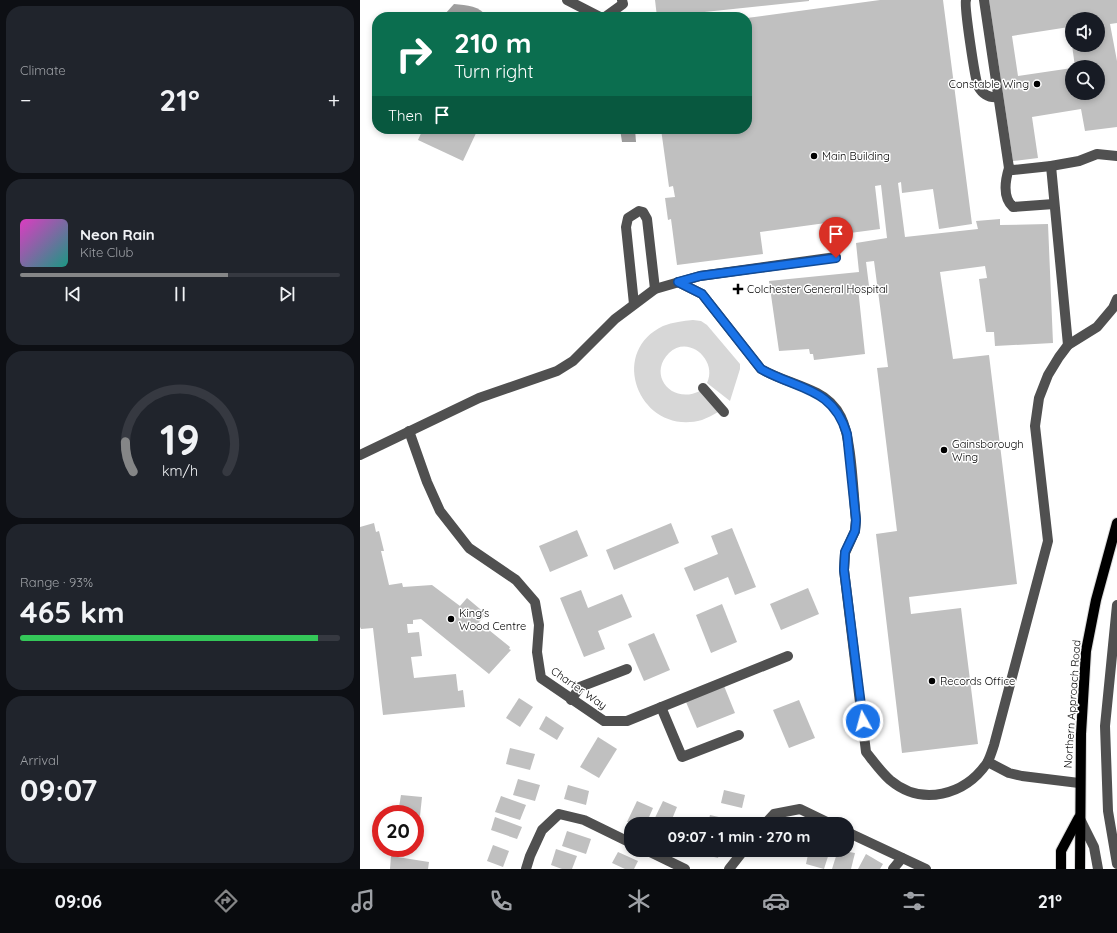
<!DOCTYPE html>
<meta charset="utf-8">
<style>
body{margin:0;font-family:Quicksand,sans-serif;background:#20242c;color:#f1f3f6;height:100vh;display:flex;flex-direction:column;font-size:15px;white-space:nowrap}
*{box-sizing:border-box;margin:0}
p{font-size:13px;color:#9ea1a6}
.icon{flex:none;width:22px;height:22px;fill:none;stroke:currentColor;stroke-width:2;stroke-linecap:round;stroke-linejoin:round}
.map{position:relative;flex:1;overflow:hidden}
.details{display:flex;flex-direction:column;gap:6px;padding:6px;background:#0d0f14;width:360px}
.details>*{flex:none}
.guide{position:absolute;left:12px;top:12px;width:380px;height:122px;border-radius:16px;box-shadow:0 2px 6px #0003;background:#0b6e4f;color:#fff;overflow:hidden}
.controls{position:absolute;left:705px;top:12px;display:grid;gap:8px}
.controls a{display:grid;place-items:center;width:40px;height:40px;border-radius:50%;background:#171b24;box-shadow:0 2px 6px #0003;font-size:20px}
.speed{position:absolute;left:12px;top:805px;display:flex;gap:8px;font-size:20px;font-weight:700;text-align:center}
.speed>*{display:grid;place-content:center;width:52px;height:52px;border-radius:50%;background:#171b24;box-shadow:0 2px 6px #0003;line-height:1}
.speed .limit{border:6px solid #d22;background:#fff;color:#111}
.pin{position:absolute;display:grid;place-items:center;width:34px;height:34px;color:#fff;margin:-41px -17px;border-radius:50% 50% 50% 0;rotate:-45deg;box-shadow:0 0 4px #0007}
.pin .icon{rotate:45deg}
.me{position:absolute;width:44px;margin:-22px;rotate:353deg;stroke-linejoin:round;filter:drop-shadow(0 0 3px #0008)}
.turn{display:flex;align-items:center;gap:14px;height:84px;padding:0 16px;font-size:18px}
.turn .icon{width:52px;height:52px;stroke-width:2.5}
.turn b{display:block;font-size:28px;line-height:34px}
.then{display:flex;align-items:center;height:38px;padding:0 16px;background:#0003;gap:8px;font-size:15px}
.big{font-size:30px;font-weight:700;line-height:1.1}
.details .card{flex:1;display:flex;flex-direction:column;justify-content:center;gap:6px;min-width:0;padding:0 14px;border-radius:16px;background:#20242c}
.details .dial{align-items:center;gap:0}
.dial svg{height:104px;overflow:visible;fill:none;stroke:#363941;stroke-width:7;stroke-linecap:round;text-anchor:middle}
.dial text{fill:#f1f3f6;stroke:none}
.song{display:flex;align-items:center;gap:12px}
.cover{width:48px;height:48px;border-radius:6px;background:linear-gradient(135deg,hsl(310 70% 55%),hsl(170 70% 35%))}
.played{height:4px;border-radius:2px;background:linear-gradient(90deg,#858687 65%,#363941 65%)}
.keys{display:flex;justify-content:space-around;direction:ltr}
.heat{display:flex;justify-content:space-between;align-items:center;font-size:22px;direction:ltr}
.charge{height:6px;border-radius:3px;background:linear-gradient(90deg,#34c759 93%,#363941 0)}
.trip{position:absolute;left:264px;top:817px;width:230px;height:40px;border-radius:16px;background:#171b24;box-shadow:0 2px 6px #0003;font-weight:700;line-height:40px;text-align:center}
.menu{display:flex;height:64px;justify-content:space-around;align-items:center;background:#090b0e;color:#9ea1a6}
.menu .icon{width:28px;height:28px}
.menu .selected{color:#858687}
.menu b{font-size:18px;color:#f1f3f6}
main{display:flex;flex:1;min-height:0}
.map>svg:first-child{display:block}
.green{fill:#d7d7d7}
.water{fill:#9e9e9e}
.building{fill:#c0c0c0;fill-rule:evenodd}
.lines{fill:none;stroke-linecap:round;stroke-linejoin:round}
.major-casing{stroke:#dbdbdb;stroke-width:12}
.minor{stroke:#505050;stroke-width:10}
.major{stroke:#000;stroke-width:10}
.route-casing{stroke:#114b97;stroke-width:10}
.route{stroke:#1a73e8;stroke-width:7}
.poi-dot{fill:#000;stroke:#fff;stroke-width:1.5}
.labels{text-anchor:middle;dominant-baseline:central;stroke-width:3;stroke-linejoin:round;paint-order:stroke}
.poi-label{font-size:11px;fill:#000;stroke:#fff;text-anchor:start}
.street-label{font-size:11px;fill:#000;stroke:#fff}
</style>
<main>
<section class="details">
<div class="card"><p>Climate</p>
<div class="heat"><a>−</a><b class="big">21°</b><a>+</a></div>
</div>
<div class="card">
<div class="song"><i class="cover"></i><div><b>Neon Rain</b><p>Kite Club</p></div></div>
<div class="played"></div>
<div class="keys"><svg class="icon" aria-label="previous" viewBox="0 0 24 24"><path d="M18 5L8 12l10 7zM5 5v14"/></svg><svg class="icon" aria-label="pause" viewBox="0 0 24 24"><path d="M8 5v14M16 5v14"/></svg><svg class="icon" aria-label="next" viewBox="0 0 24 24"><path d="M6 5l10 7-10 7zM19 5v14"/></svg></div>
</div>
<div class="card dial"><svg viewBox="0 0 100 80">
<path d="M14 69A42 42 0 1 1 86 69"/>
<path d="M14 69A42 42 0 0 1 8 46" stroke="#858687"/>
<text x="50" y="56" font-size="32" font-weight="700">19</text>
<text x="50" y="72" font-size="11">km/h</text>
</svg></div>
<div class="card"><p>Range · 93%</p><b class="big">465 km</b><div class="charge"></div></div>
<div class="card"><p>Arrival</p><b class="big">09:07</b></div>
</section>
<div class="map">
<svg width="757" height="869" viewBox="0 0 757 869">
<rect width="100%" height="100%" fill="#fff"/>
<!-- green -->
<path class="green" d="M333 320 341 321 347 325 380 364V369L370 401 347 383C358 361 329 334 309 353 287 375 312 405 340 391L358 412C353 415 347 418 342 420 281 437 246 353 303 326 313 322 323 321 333 320Z"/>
<!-- water -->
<g class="water">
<path d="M94 4C107 5 120 6 127 17H86L85 14Z"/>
<polygon points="260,129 275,129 276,142 262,142"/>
</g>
<!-- building -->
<g class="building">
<polygon points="295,0 449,0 449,1 297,17"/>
<polygon points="520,0 583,0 612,224 579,229 573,189 542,193 541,182 538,183 545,237 618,229 616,221 640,219 640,225 688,224 693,343 635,346 634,332 626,332 619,279 627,278 625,266 580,272 593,359 629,355 657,584 549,597 551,614 601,608 618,744 542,753 516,534 537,531 517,368 528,367 514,261 506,262 509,286 498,288 505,354 454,360 453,354 450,354 449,349 419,351 409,281 499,272 496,243 527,238 521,185 515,186 520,229 475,235 473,222 400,232 403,254 317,265 311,219 308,220 305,198 315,197 313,186 309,187 301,129 387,129 387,18"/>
<path d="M629 0H757V23L750 24 757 61V127L725 131 721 109 672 117 678 158 653 161ZM712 19H738V45H712L715 67H738V93H712V68L658 76 652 36 709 27 712 39Z"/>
<polygon points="63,129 112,129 117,131 103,161 58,140"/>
<polygon points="14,523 16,532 19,531 24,551 21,551 29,585 42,583 43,587 72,585 100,606 107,598 126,614 119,622 150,647 149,649 151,650 129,674 61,619 53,620 53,624 47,624 48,633 59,632 62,656 51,657 54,678 96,674 98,691 103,690 105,707 23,715 13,628 1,629 0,627 0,527"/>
<polygon points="311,523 319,543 254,570 246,550"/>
<polygon points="372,528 396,587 375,595 368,577 334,591 324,568 358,554 351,536"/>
<polygon points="217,530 228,556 190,572 179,546"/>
<polygon points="448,588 459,614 421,630 410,604"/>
<polygon points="221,590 228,608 262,594 272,617 238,631 245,649 224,657 200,598"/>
<polygon points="362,604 377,642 351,653 336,615"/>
<polygon points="294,633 310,670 284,681 268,644"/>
<polygon points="364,686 375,713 337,728 326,702"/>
<polygon points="159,698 173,707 160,727 146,718"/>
<polygon points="439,700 455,738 429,748 413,710"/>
<polygon points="186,716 204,728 197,740 179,729"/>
<polygon points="238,737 257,749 239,778 220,767"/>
<polygon points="150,748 175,754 170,770 146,764"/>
<polygon points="158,779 180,785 175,801 153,795"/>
<polygon points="208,785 229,791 226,805 204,799"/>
<polygon points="364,790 385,795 382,808 361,803"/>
<polygon points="41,795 62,797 60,816 38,813"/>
<polygon points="141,796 166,805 160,820 135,812"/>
<polygon points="277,801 293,808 286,824 267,822"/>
<polygon points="303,801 317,807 310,824 292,824"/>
<polygon points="350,815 372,820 371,824 348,824"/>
<polygon points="135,817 162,827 157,839 131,830"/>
<polygon points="207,831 231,839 226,854 202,846"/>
<polygon points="133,845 149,851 143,867 127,861"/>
<polygon points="196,849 217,856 212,869 202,869 191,865"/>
<polygon points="339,850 360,850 358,858 338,853"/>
<polygon points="449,850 470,850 464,869 446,864"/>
<polygon points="478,850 495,853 491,869 472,869"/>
<polygon points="258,852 278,861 274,869 265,869 252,863"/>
<polygon points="506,854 523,864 520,869 498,869"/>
<polygon points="31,856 69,862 68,869 30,869"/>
</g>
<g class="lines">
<defs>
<g id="major">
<polyline points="701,869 701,851 718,819"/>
<polyline points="720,869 721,734 726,651 736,600 757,523"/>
</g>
</defs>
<!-- major casing -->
<use href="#major" class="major-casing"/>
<!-- minor -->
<g class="minor">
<polyline points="207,0 240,17"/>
<path d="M606 0C604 6 615 79 618 86 623 95 629 98 638 97"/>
<polyline points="624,0 649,168 653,170 691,166 719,161 737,154 757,156"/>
<polyline points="245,17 263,4 262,0"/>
<polyline points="691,166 708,345"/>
<path d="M649 168C645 181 643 198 653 207L694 204"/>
<path d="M318 282 342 294 401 369C419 379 439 384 457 393 467 398 476 407 481 417 492 439 493 493 496 520L495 531 485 553 484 570 506 752C514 762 521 772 530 780 562 807 605 795 627 763 630 758 632 751 634 745L688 541 675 426 679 398 688 375 699 357 708 345 737 327 753 308 757 299"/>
<polyline points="274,304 266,227 268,218 279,211 283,212 287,219 295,289"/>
<polyline points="343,388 364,412"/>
<polyline points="49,431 67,482 80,511 109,548 156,580 175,602 179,625 177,652 181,678 244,721 267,721 428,656"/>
<polyline points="0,455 119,398 197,371 213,361 255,319 295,289 340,276 476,257"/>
<polyline points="757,605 745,726 748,811 757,864"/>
<polyline points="211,700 220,687 267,669"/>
<polyline points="301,707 322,757 379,735"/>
<polyline points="628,762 649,773 662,776 719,783"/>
<polyline points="719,817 734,847 738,869"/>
<polyline points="405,824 414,814 440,809 471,824"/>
<polyline points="487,832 566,869"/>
<polyline points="286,850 325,869"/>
<polyline points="166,869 170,856 182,830 199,814 224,820 271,843"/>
<polyline points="369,869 384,850"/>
<polyline points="533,869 542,858"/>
</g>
<!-- major -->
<use href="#major" class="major"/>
</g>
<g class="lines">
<defs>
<path id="route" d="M476 258 340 276 318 282 342 294 401 369C438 390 473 387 487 434L496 520 495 531 485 552 484 570 503 721"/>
</defs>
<!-- route casing -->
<use href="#route" class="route-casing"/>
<!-- route -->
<use href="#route" class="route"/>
</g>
<!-- markers -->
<g class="poi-dot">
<circle cx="677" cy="84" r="4"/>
<circle cx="454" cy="156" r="4"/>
<path d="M376 283h4v4h4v4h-4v4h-4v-4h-4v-4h4z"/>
<circle cx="584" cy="450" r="4"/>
<circle cx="91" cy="619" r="4"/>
<circle cx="572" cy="681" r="4"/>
</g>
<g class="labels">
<!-- poi labels -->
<g class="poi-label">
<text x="669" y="84" text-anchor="end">Constable Wing</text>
<text x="462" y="156">Main Building</text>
<text x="387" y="289">Colchester General Hospital</text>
<text x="592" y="444">Gainsborough<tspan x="592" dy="13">Wing</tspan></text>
<text x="99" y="613">King's<tspan x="99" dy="13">Wood Centre</tspan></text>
<text x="580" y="681">Records Office</text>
</g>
<!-- street labels -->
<g class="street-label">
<text transform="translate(219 688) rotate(35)">Charter Way</text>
<text transform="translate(712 704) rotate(-86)">Northern Approach Road</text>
</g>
</g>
</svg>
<div class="controls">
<a><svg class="icon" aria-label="sound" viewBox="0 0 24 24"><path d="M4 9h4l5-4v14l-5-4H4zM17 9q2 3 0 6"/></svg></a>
<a><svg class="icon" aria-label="search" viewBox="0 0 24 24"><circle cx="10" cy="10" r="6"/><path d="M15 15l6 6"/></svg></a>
</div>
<div class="speed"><div class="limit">20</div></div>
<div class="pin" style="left:476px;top:258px;background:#d93025"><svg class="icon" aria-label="arrive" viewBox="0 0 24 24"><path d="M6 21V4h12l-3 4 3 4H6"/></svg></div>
<svg class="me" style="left:503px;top:721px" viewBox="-20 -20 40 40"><circle r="17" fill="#1a73e8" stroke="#fff" stroke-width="3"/><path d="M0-11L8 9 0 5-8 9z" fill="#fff"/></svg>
<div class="trip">09:07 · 1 min · 270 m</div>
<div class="guide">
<div class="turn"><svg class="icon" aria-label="right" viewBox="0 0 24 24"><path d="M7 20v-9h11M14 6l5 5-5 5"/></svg><div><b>210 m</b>Turn right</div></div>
<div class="then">Then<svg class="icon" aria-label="arrive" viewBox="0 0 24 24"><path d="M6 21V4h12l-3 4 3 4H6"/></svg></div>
</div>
</div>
</main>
<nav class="menu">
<b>09:06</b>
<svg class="icon selected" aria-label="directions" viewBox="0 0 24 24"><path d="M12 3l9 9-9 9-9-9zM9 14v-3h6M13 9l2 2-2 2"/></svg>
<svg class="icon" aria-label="music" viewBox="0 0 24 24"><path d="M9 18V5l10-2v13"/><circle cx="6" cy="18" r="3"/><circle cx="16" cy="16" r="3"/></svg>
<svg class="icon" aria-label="phone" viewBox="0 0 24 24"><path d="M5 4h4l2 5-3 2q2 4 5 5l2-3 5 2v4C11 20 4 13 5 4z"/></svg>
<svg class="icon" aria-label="climate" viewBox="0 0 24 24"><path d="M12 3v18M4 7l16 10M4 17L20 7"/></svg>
<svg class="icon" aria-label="car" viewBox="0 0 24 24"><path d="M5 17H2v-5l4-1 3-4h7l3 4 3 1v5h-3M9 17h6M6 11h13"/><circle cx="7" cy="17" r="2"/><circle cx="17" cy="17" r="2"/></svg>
<svg class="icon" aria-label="filters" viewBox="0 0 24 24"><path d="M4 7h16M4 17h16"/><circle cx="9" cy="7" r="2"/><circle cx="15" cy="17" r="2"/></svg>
<b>21°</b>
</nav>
